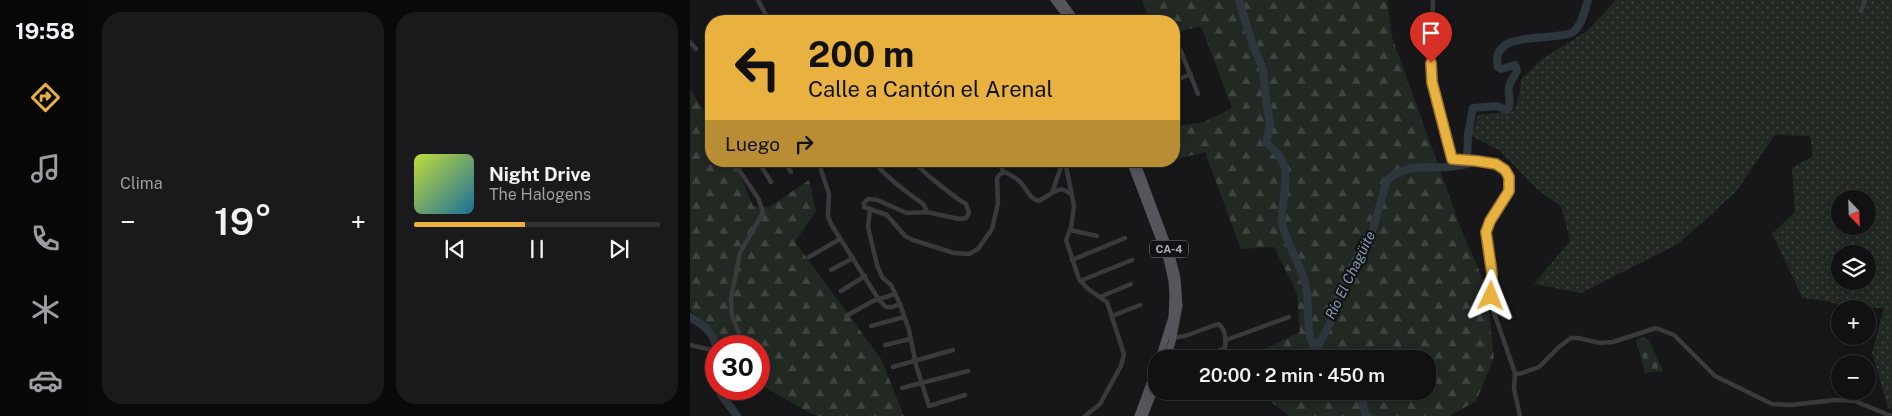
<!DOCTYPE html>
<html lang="es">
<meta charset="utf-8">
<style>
body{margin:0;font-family:"Public Sans",sans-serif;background:#1a1a1c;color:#f1f3f6;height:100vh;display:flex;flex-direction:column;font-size:19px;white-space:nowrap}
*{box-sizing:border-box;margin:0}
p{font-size:16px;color:#9c9da0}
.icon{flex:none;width:28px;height:28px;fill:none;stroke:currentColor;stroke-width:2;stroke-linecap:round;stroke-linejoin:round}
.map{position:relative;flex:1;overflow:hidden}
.side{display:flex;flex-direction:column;gap:12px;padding:12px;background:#09090a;width:600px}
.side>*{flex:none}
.top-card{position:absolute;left:15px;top:15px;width:475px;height:152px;border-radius:20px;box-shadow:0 2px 12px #0003,0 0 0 1px #303133;background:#e8b140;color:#111;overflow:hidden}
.needle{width:32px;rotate:157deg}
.tools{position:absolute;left:1141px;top:190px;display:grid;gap:10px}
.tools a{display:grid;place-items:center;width:45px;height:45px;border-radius:50%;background:#111113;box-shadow:0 2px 12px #0003,0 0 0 1px #303133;font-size:25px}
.speed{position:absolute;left:15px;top:335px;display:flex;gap:10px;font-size:25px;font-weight:700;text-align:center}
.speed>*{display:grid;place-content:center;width:65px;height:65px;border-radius:50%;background:#111113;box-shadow:0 2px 12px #0003,0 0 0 1px #303133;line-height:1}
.speed .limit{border:8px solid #d22;background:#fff;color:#111}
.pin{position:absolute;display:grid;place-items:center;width:42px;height:42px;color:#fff;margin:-51px -21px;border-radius:50% 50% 50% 0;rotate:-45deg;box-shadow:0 0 5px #0007}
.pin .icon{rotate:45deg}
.me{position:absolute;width:55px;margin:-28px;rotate:2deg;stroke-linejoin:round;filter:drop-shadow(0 0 4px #0008)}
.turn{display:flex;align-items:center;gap:18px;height:105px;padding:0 20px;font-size:22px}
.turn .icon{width:65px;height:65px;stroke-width:2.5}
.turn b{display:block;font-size:35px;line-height:42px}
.then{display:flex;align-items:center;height:48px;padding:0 20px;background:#0003;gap:10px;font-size:19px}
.big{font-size:38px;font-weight:600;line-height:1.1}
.side .tile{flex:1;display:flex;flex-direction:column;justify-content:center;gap:8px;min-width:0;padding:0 18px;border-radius:20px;background:#1a1a1c}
.song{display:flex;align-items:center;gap:15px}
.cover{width:60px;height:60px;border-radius:8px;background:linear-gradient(135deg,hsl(70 70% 55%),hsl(200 70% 35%))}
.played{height:5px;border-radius:2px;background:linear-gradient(90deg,#e8b140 45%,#303133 45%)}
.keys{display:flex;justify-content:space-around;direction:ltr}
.heat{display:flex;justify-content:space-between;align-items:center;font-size:28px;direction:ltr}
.side .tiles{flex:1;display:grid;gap:12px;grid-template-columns:repeat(2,1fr)}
.trip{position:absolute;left:458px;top:350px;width:288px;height:50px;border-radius:20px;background:#111113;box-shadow:0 2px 12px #0003,0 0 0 1px #303133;font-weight:600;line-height:50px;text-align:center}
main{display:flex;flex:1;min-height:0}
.dock{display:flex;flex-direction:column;width:90px;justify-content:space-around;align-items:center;background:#070708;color:#9c9da0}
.dock .icon{width:35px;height:35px}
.dock .active{color:#e8b140}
.dock b{font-size:22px;color:#f1f3f6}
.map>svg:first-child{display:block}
.grass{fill:url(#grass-dots);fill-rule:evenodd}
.forest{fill:url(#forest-firs)}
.cemetery{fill:url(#cemetery-stones)}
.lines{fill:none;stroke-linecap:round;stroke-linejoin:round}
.river{stroke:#2e363d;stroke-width:8}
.street{stroke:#39393e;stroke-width:4.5}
.primary{stroke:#55565d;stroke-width:7}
.route-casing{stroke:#97732a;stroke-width:12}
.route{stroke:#e8b140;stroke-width:9}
.labels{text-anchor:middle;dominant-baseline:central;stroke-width:4.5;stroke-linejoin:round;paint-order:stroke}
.shield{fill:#121214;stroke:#7c8087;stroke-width:1}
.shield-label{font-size:11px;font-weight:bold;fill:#aaafb8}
.water-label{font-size:14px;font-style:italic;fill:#839cb1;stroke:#121214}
</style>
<main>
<nav class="dock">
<b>19:58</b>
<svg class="icon active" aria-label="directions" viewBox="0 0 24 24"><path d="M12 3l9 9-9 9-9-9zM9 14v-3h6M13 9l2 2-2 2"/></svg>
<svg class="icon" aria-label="music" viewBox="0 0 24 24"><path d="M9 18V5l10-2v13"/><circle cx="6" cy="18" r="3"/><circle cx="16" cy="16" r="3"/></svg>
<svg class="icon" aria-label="phone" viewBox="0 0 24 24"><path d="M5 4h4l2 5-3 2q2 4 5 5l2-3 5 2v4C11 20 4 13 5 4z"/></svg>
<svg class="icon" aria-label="climate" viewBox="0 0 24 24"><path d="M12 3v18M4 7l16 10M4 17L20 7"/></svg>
<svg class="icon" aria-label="car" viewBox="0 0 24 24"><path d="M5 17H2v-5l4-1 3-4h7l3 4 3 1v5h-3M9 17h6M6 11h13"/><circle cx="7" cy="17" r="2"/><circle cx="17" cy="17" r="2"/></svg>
</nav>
<section class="side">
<div class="tiles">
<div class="tile"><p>Clima</p>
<div class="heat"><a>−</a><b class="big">19°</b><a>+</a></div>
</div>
<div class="tile">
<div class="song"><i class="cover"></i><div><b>Night Drive</b><p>The Halogens</p></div></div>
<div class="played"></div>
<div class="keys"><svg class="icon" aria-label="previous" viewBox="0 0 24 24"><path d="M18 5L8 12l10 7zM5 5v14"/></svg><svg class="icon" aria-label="pause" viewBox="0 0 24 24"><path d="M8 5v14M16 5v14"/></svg><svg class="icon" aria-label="next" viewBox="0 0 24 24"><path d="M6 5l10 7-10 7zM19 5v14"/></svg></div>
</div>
</div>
</section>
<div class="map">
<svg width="1202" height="416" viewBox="0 0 1202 416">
<defs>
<pattern id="grass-dots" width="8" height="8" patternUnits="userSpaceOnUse" patternTransform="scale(1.25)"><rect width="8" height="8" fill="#222923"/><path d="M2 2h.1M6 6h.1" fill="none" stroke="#3f4641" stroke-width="1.8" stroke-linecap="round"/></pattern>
<pattern id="forest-firs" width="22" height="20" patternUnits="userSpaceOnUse" patternTransform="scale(1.25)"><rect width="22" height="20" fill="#222923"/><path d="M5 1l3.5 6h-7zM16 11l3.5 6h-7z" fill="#3f4641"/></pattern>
<pattern id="cemetery-stones" width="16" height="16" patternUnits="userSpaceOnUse" patternTransform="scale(1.25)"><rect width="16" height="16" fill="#222923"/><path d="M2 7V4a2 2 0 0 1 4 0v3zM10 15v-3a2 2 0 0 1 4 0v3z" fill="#3f4641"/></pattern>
</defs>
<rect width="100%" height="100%" fill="#171719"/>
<!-- grass -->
<path class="grass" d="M926 0H1202V409L1198 408 1182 353 1194 308 1158 309 1138 301 1113 298 1082 234 1105 212 1102 168 1123 156 1120 136 1085 135 1045 193 988 244 891 293 844 284 880 241 871 206 848 190 809 150 781 136 788 115 824 111 830 91 831 79 852 59 897 31ZM1150 199H1178V226H1150ZM1150 254H1178V281H1150Z"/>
<!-- forest -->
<g class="forest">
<polygon points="452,0 697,0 702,37 773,234 796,286 804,358 786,401 759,416 600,416 569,393 568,391 736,391 736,359 554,359 610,332 607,293 584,247 551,249 515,152 484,160 484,126 514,122 542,108 511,26 484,33 484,21 460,21"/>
<polygon points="0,88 21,123 21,161 44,161 63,206 79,207 119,180 126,211 105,242 191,359 214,416 129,416 120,413 69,384 69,346 36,346 0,310"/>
</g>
<!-- cemetery -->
<polygon class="cemetery" points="951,337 959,340 973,371 955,373 946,340"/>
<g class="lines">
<!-- river -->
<g class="river">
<path d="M549 0 562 43 573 69 576 99 580 124 576 143C600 160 597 178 593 204 593 210 590 217 592 223 596 244 613 267 616 287 621 310 612 343 634 359"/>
<path d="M0 317C13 325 24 332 26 348"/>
<path d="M626 350 640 323 651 286 682 232 697 180C723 158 748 173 777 164L778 134 783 108 807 106 817 110C823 104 817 95 819 87 820 78 831 73 825 65L811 69 808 67C799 28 863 43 883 32 892 26 895 9 898 0"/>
<polyline points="30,389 30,393 47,416"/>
<polyline points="667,391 670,394 676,416"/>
</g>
<!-- street -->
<g class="street">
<polyline points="68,0 79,21"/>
<path d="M743 0C743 27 737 55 742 82 746 108 757 132 761 158L764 160 787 161 806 164 812 168 819 177V191L800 221 795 232 802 274 801 304 825 373 824 389 830 416"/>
<polyline points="1171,11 1175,0"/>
<polyline points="0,42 6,49"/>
<polyline points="488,44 508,94"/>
<polyline points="484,81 501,74"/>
<polyline points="43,161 68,198 73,212 50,253 41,298 42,315 54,346"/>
<polyline points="68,161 81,182"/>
<polyline points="94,161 101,172"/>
<polyline points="128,161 139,194 138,216 141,224 189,300 196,307 202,307 210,304"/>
<path d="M185 161C188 171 213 189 222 196 230 202 234 202 237 212"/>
<path d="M224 161C228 169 267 199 276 204L279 213 276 218 269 219 237 212 217 213 187 200 178 199 174 203V207L197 215 215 236 223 240 264 253 279 254 288 249 302 229 308 203 307 178 310 174 315 172C321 175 328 179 332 184 338 191 339 198 349 201L362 193 373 161"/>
<polyline points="308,161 314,172"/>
<polyline points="375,161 384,206 381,228 376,240 389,279 398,289 417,302 434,354 431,366 410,404 395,416"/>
<path d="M364 192C372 187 375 190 382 195"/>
<polyline points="180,209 178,227 187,265 192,277 201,285 210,304 219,330 226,365 239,406 275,395"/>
<polyline points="380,230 407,236"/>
<polyline points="119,257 150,239"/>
<polyline points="382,260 435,238"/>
<polyline points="141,270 163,258"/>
<polyline points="390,281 442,260"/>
<polyline points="151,291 175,276"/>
<polyline points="410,297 441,284"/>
<polyline points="156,316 183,301 205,294"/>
<polyline points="422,316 450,305"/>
<polyline points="181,326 214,317"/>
<path d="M483 338 495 336 528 324C536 329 536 340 535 348L511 359"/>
<polyline points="536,340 599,317"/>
<polyline points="0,345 26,351"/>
<polyline points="195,345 220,339"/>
<polyline points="69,362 77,368 77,372 69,375"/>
<polyline points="203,367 263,350"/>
<polyline points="825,373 829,374 849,367 869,347 881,338 888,338 910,343 923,342 966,328 984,335 1025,376 1082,404 1100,405 1145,400 1165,401 1201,416"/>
<polyline points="212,388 278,371"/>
<polyline points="526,391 529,397"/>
</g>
<!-- primary -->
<g class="primary">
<polyline points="364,0 380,21"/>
<polyline points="371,0 386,21"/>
<polyline points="440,161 477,259 482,281 483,295 482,317 469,359"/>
<polyline points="446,161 481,255 487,278 489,306 482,342 476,359"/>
<polyline points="448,416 466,367"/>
<polyline points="454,416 466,386"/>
</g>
</g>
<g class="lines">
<defs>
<polyline id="route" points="741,63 742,82 762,159 787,161 806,164 815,170 819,177 819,191 800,221 796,232 802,274 801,296"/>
</defs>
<!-- route casing -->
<use href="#route" class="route-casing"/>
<!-- route -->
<use href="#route" class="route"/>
</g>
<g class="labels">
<!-- shield labels -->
<rect class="shield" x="460" y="240.5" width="38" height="17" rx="4"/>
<g class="shield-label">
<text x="479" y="249">CA-4</text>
</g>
<!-- water labels -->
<g class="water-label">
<text transform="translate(660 275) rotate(-64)">Río El Chagüite</text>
</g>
</g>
</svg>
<div class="tools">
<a><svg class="needle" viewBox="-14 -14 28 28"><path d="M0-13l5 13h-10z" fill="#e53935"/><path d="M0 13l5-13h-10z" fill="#9c9da0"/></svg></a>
<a><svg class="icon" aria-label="layers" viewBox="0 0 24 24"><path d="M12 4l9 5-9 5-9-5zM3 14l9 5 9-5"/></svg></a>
<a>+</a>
<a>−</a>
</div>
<div class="speed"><div class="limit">30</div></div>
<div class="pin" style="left:741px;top:63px;background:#d93025"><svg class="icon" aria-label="arrive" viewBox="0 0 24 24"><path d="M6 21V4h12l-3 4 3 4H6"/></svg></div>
<svg class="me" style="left:801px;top:296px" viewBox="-20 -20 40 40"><path d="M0-17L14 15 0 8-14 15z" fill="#e8b140" stroke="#fff" stroke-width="4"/></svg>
<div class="trip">20:00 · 2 min · 450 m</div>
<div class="top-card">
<div class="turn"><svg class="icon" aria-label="left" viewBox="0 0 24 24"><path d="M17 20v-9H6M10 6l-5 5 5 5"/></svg><div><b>200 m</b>Calle a Cantón el Arenal</div></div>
<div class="then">Luego<svg class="icon" aria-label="right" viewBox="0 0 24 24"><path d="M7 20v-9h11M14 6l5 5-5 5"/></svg></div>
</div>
</div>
</main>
